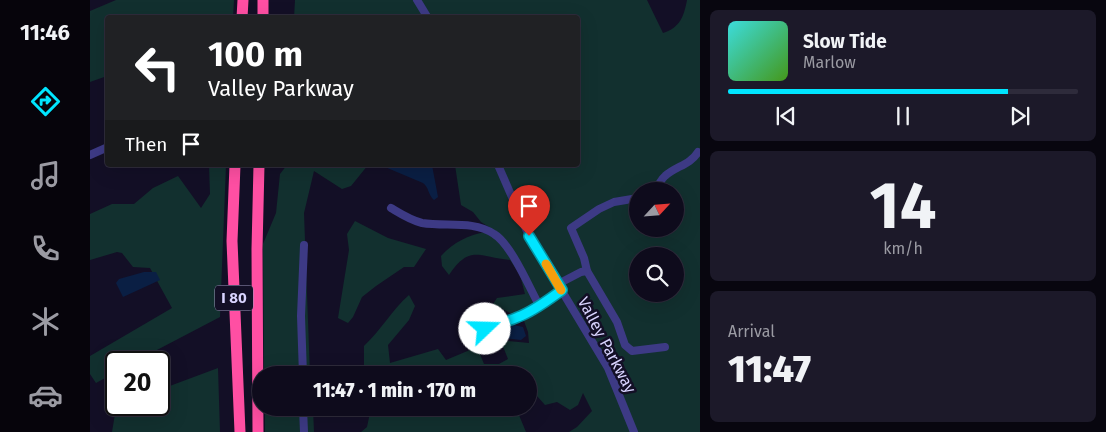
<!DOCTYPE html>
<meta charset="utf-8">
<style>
body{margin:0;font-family:"Fira Sans",sans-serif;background:#1c1929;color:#f1f3f6;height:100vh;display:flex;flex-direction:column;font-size:19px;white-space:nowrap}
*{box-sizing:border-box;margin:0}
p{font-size:16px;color:#9b9ba3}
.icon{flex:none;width:28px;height:28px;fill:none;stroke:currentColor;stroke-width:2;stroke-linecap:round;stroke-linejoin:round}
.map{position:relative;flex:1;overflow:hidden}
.details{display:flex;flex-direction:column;gap:10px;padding:10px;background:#08060f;width:406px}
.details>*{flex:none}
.guide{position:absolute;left:15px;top:15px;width:475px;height:152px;border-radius:5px;box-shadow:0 5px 20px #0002,0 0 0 1px #2e2b3b;background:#202124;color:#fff;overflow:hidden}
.needle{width:32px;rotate:64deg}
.buttons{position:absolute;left:539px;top:182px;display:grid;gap:10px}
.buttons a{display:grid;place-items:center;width:55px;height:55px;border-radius:50%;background:#0e0b1c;box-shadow:0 5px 20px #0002,0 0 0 1px #2e2b3b;font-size:25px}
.speed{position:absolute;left:15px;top:351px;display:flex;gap:10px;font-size:25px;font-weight:700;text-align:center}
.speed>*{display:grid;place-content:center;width:65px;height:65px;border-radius:50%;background:#0e0b1c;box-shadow:0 5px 20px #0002,0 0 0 1px #2e2b3b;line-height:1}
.speed .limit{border:2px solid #111;border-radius:8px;background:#fff;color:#111}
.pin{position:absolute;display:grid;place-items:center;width:42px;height:42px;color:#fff;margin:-51px -21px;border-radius:50% 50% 50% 0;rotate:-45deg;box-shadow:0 0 5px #0007}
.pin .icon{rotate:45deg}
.me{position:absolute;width:55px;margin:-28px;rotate:69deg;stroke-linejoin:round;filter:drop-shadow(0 0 4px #0008)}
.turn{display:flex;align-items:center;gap:18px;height:105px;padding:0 20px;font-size:22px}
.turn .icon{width:65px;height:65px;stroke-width:2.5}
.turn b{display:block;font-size:35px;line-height:42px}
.then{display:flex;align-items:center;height:48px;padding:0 20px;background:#0003;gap:10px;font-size:19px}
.big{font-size:38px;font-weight:800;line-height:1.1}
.details .card{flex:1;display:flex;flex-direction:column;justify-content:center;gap:8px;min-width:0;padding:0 18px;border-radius:8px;background:#1c1929}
.details .dial{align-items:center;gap:0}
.dial b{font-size:65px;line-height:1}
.song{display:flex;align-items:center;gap:15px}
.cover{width:60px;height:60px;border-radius:8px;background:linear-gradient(135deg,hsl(180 70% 55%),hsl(100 70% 35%))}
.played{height:5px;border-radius:2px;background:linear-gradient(90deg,#00e5ff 80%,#2e2b3b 80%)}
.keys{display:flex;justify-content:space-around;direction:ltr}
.trip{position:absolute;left:162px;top:366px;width:285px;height:50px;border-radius:25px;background:#0e0b1c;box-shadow:0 5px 20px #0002,0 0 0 1px #2e2b3b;font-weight:800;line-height:50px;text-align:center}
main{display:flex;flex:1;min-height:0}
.dock{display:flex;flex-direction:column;width:90px;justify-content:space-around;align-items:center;background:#06040b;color:#9b9ba3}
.dock .icon{width:35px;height:35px}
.dock .active{color:#00e5ff}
.dock b{font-size:22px;color:#f1f3f6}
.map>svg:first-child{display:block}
.green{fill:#12302f;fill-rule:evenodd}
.water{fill:#0a1f44}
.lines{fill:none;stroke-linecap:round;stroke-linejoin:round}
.minor{stroke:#3d3a85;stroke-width:8}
.highway{stroke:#ff4fa3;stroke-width:11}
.route-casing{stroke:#0095a6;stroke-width:12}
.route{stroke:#00e5ff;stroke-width:9}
.slow{stroke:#f59e0b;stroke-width:9}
.labels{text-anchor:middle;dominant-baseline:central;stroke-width:5;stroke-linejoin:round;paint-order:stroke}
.shield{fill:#130f26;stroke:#9e99be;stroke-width:1}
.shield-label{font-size:15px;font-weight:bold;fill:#d9d4ff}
.street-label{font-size:16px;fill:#d9d4ff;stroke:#130f26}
</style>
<main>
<nav class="dock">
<b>11:46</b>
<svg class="icon active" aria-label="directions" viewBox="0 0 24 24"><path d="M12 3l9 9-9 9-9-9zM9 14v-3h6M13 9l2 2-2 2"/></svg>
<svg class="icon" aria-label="music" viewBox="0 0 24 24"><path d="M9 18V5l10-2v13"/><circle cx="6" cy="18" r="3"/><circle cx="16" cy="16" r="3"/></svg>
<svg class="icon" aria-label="phone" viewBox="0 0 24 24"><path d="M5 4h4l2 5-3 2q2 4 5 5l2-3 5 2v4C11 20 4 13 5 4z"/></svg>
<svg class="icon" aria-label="climate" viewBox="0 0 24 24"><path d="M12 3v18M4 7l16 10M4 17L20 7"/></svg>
<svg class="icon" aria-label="car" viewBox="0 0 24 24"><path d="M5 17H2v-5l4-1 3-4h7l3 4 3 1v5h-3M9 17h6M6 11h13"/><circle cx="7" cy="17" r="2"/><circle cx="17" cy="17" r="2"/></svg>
</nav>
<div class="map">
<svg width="610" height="432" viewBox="0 0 610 432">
<rect width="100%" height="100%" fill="#130f26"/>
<!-- green -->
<g class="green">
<polygon points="26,0 144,0 143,17 18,18 17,76 0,82 0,11"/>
<path d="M205 0H557L573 33C590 28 594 16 597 0H610V432H479L487 427 502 411 493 393 488 405 480 410 467 402 455 405 439 387V375H274V346C291 330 302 310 319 295L325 306 319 320 298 345 300 363 348 349 356 360 387 347 394 364H409L418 359 412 344 418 341 439 343 438 332 434 321 453 309 450 303 440 309 422 314 403 304 407 298 435 294 430 275 420 260C388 257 380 244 359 275L352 266 351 256C364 242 378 235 396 232L399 227 391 222 383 212 371 205 365 165H488V18H204ZM548 191H585V229H548ZM548 256H585V294H548Z"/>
<polygon points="119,165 136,165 130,317 44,362 26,362 26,372 6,383 0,374 0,356 82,308 60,268 43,267 32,253 27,252 0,260 0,214 22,204 44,204 63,188 88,176 111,208 120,194"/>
<polygon points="197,165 278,165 261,186 252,189 224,171 214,213 220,375 174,375 173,244 186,213 190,174"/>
<polygon points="265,221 298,238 336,249 324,267 314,267 286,286 272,297 263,317 258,323 248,318 259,250 257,234"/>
<polygon points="128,368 130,432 22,432 25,414 34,405 69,405 69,390"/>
<polygon points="175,408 223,408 224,432 175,432"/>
<polygon points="281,408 426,408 436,432 271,432 277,427"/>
</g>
<!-- water -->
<g class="water">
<path d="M294 165H342L348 197 344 200C338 195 339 187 333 183L295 167Z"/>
<polygon points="54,272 66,272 70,280 33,297 26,283 29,279"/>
<polygon points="424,325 433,327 436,336 431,340 414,338 411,339 407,336 407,333"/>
</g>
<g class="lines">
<!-- minor -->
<g class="minor">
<polyline points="327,0 338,18"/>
<polyline points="0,155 18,147"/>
<polyline points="408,165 439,236 518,368 544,432"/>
<path d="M563 191C569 187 570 180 575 176 586 166 600 165 608 152"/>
<path d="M301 208C311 214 320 220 332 223 356 227 383 220 404 234 421 244 439 287 449 305L472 290"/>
<polyline points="497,271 527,322 535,345 542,351 575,347"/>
<polyline points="468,284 491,272 497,271 494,258 481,228 509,209 524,202 548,198"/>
<polyline points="388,331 409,322 427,318 449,305"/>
<polyline points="213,375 211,316 214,245"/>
<polyline points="213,408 214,432"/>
</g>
<!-- highway -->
<g class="highway">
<polyline points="152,18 153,0"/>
<polyline points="173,18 173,0"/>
<polyline points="145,165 142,241 150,432"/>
<polyline points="168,432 167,249 169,165"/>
</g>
</g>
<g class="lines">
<defs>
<path id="route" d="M395 329C406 324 417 322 428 317 444 311 458 300 472 290L439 236"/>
</defs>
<!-- route casing -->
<use href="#route" class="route-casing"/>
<!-- route -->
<use href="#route" class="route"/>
<!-- slow -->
<polyline class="slow" points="456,264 471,290"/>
</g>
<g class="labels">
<!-- shield labels -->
<rect class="shield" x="125" y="285.5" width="38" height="25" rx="4"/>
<g class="shield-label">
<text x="144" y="298">I 80</text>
</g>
<!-- street labels -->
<g class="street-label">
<text transform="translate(517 345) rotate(62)">Valley Parkway</text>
</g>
</g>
</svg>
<div class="buttons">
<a><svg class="needle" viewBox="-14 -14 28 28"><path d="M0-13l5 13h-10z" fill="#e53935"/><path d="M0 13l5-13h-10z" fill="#9b9ba3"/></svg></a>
<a><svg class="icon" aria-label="search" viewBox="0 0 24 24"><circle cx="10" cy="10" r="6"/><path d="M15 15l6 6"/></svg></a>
</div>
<div class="speed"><div class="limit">20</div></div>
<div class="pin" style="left:439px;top:236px;background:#d93025"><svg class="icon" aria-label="arrive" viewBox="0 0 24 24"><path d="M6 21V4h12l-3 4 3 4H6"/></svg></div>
<svg class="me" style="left:395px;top:329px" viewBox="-20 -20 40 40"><circle r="19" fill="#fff"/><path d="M0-13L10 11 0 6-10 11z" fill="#00e5ff"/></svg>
<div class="trip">11:47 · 1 min · 170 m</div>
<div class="guide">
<div class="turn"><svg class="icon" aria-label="left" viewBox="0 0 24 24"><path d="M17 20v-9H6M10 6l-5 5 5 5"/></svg><div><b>100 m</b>Valley Parkway</div></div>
<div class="then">Then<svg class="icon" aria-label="arrive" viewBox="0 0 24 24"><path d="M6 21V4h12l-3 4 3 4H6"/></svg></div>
</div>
</div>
<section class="details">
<div class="card">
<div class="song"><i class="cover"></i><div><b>Slow Tide</b><p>Marlow</p></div></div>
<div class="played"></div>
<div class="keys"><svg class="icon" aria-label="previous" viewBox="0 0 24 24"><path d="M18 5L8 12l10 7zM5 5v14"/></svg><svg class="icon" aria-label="pause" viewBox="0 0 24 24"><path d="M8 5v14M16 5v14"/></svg><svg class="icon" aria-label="next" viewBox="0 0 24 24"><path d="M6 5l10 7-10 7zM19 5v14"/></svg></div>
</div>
<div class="card dial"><b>14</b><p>km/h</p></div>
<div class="card"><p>Arrival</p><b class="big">11:47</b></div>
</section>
</main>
